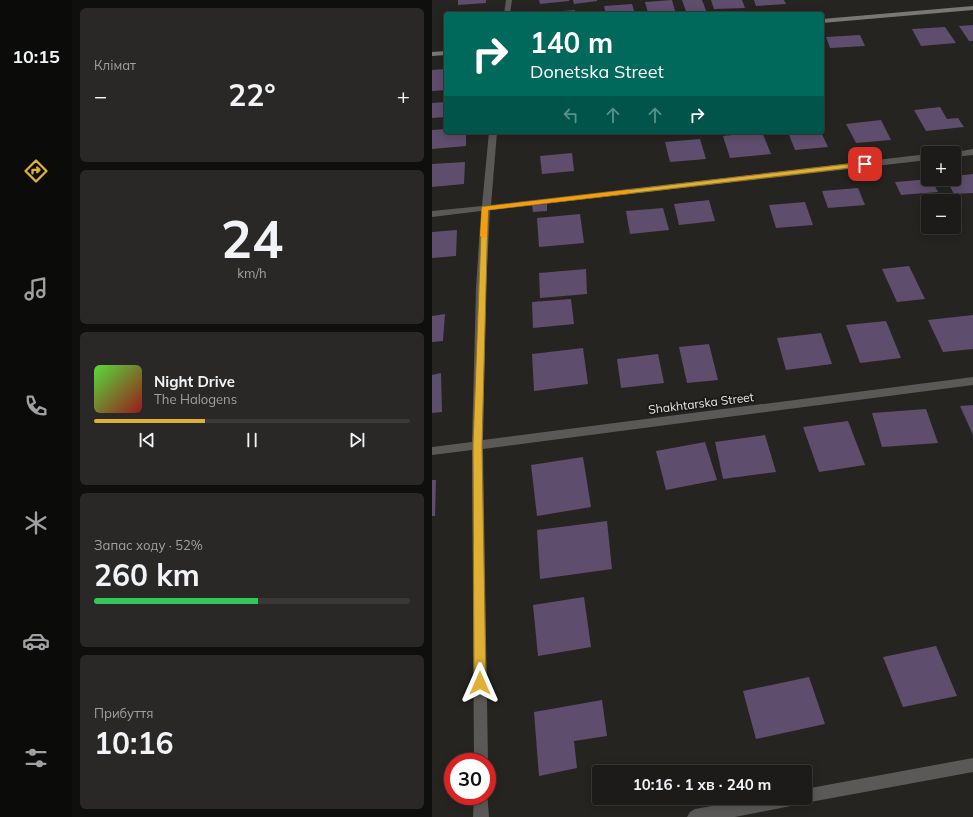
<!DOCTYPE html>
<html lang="uk">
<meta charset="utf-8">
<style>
body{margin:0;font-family:Mulish,sans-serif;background:#292826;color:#f1f3f6;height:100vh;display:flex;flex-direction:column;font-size:15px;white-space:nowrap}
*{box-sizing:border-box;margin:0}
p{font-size:13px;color:#a0a1a2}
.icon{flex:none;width:22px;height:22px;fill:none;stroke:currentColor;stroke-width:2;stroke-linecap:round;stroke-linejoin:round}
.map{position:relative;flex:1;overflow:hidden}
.sheet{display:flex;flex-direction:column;gap:8px;padding:8px;background:#0f0f0e;width:360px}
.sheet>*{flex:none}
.guide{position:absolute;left:12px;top:12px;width:380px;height:122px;border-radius:4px;box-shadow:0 2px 10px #0003,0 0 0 1px #3a3938;background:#00695c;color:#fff;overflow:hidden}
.fabs{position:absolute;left:489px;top:146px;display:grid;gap:8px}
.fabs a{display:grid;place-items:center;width:40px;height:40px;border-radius:4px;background:#1c1b19;box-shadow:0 2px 10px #0003,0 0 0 1px #3a3938;font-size:20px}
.speed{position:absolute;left:12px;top:753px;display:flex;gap:8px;font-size:20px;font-weight:700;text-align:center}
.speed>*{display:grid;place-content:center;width:52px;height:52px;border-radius:50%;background:#1c1b19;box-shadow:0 2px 10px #0003,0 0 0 1px #3a3938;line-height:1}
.speed .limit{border:6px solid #d22;background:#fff;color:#111}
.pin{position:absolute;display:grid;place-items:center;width:34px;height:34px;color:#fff;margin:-17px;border-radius:8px;box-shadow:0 2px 6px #0006}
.me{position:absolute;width:44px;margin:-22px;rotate:0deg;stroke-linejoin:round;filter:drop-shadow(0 0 3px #0008)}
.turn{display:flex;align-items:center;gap:14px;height:84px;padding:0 20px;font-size:18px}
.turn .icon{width:52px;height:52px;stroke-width:2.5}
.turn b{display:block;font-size:28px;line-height:34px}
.lanes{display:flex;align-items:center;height:38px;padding:0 20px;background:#0003;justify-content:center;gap:20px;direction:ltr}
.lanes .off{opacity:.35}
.big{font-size:30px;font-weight:700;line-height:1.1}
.sheet .widget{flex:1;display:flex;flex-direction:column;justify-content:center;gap:6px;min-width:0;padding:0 14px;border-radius:6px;background:#292826}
.sheet .dial{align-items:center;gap:0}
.dial b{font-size:52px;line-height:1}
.song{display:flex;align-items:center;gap:12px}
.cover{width:48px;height:48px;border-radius:6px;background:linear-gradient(135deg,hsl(110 70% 55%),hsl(0 70% 35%))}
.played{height:4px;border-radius:2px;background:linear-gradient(90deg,#e0b034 35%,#3a3938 35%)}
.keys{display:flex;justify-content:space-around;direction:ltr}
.heat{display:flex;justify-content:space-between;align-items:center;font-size:22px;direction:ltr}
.charge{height:6px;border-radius:3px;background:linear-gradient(90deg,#34c759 52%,#3a3938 0)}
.trip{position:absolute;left:160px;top:765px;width:220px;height:40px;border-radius:4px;background:#1c1b19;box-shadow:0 2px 10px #0003,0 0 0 1px #3a3938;font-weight:700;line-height:40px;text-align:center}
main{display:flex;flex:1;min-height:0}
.dock{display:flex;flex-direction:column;width:72px;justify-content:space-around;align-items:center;background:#0b0b0a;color:#a0a1a2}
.dock .icon{width:28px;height:28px}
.dock .active{color:#e0b034}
.dock b{font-size:18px;color:#f1f3f6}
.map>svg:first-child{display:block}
.building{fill:#5e4d6d}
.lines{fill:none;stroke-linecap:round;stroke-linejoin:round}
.minor{fill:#5b5958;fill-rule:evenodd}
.secondary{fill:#7a7775;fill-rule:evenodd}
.route{fill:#e0b034;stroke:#927222}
.slow{fill:#f59e0b}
.labels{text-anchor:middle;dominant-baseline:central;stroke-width:4;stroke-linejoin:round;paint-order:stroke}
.street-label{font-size:12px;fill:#e7e6e4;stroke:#1c1a18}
</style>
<main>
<nav class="dock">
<b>10:15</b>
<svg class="icon active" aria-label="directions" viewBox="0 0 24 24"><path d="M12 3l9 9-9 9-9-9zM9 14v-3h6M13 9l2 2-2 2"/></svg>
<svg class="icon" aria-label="music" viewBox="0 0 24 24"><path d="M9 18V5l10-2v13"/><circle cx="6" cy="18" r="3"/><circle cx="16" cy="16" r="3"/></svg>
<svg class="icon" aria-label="phone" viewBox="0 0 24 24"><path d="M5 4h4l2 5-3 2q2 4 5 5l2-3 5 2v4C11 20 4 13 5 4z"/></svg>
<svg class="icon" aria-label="climate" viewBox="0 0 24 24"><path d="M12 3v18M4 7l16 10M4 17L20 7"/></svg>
<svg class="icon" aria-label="car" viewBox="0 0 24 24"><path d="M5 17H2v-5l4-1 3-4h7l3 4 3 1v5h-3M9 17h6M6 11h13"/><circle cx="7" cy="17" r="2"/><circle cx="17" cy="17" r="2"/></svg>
<svg class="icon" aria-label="filters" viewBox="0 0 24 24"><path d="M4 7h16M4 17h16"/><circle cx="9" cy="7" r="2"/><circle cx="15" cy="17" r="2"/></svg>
</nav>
<section class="sheet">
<div class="widget"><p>Клімат</p>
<div class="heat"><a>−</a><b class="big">22°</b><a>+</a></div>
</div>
<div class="widget dial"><b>24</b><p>km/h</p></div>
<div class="widget">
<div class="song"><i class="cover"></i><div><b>Night Drive</b><p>The Halogens</p></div></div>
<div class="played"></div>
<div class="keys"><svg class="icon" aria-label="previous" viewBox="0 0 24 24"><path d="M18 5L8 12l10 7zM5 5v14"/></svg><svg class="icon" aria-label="pause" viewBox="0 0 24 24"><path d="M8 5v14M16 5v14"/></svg><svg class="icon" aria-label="next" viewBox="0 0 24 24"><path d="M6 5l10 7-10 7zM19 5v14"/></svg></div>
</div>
<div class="widget"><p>Запас ходу · 52%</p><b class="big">260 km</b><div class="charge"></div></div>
<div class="widget"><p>Прибуття</p><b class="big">10:16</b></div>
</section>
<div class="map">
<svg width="541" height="817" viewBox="0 0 541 817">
<rect width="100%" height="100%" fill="#262421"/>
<!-- building -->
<g class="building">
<polygon points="26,0 54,0 54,3 26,5"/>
<polygon points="107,0 137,0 137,1 108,4"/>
<polygon points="141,0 165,0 165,1 142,4"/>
<polygon points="240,0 243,11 216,13 213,2"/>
<polygon points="250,0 270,0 275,13 255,14"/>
<polygon points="279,0 310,0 313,8 282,9"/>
<polygon points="322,0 352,0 354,4 324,6"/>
<polygon points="200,4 203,14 174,14 172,6"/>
<polygon points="143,10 144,14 107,14 107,13"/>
<polygon points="541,25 541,41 537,41 527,26"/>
<polygon points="513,27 524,43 489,46 480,29"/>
<polygon points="428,35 433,46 398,48 394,37"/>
<polygon points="14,69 14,90 0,91 0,70"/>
<polygon points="14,102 14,117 0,118 0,103"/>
<polygon points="508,107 515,119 526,118 532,127 494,131 482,110"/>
<polygon points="449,120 459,140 424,143 414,124"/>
<polygon points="14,129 14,132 34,132 34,146 0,149 0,130"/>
<polygon points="109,132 130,132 130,133 109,135"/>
<polygon points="330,132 339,154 298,158 291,136"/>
<polygon points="356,132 389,132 396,147 363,150"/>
<polygon points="268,139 274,159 238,162 233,142"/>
<polygon points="140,153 142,171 110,174 108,156"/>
<polygon points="33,162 32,184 0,187 0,164"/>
<polygon points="541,174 541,193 522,194 514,179 522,179 522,176"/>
<polygon points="499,179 506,192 469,195 463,182"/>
<polygon points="426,188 433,205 396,208 390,191"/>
<polygon points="277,200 283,221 247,225 242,204"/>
<polygon points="373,202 381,225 344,228 337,205"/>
<polygon points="115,204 115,211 101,212 100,205"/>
<polygon points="231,208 237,230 198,234 194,211"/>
<polygon points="148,214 152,243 107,247 105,218"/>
<polygon points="25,230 24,256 0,258 0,232"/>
<polygon points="477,266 493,299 465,302 450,269"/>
<polygon points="154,269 155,294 108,298 107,273"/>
<polygon points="139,299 142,324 101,328 100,302"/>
<polygon points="13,314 11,341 0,342 0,316"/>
<polygon points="541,315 541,349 511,352 496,320"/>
<polygon points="454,321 469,358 428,363 414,325"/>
<polygon points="389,333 400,364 354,370 345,338"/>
<polygon points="277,344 286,380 255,383 247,347"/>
<polygon points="151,348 156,384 102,391 100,354"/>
<polygon points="226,354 232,383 189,388 185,359"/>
<polygon points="9,373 10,412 0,413 0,375"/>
<polygon points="541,405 541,435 528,406"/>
<polygon points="494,409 506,443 450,447 440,413"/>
<polygon points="416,421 433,465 387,472 371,427"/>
<polygon points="333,435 344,472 291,479 283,442"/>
<polygon points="273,442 285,480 234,490 224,451"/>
<polygon points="151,457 159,507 105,516 99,465"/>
<polygon points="0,480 4,480 3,516 0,516"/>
<polygon points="175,521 180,569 108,579 105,530"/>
<polygon points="152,597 159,647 106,656 101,605"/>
<polygon points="504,646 525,696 471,707 451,657"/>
<polygon points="377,677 393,724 324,739 311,691"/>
<polygon points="170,700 175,736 142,741 145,768 107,776 102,712"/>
</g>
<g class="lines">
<!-- minor -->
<g class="minor">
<polygon points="74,0 80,0 78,14 72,14"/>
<polygon points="57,132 65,132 59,205 496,154 496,160 58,210 54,288 51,440 541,377 541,385 51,449 56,762 55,765 55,762 42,762 40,450 0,455 0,447 40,442 44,288 49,211 0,217 0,211 50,206"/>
<polygon points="541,149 541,155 522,157 522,153 518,153"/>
<polygon points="541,758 541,772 373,803 370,802 364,805 303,817 255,817 258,812 263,809 324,798 373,798 373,789"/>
<polygon points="55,792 57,817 41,817 42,796 55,796"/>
</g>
<!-- secondary -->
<g class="secondary">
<polygon points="541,6 541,10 390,23 390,19"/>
<polygon points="14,51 14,55 0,56 0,52"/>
</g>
</g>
<!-- route -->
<polygon class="route" points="433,162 436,164 435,166 56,210 50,445 54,683 52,686 48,688 44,686 42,683 41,445 50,207"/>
<!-- slow -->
<polygon class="slow" points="196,190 199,192 198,193 56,210 55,236 52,238 48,236 50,207"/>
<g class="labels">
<!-- street labels -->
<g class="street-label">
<text transform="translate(269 403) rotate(-7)">Shakhtarska Street</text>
</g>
</g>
</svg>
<div class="fabs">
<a>+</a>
<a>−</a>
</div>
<div class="speed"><div class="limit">30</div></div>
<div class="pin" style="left:433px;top:164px;background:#d93025"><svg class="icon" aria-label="arrive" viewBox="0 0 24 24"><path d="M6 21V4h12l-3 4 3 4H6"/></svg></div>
<svg class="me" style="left:48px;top:683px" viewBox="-20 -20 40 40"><path d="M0-17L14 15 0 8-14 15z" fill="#e0b034" stroke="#fff" stroke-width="4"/></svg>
<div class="trip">10:16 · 1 хв · 240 m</div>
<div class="guide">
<div class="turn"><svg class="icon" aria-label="right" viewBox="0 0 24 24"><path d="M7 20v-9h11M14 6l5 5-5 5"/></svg><div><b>140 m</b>Donetska Street</div></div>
<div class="lanes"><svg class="icon off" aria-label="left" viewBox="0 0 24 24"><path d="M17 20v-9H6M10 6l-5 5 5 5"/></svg><svg class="icon off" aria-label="ahead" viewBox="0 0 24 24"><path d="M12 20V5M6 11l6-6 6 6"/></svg><svg class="icon off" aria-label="ahead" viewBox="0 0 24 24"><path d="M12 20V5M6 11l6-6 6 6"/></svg><svg class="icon" aria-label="right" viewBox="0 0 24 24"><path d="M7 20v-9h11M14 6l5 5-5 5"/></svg></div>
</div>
</div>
</main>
